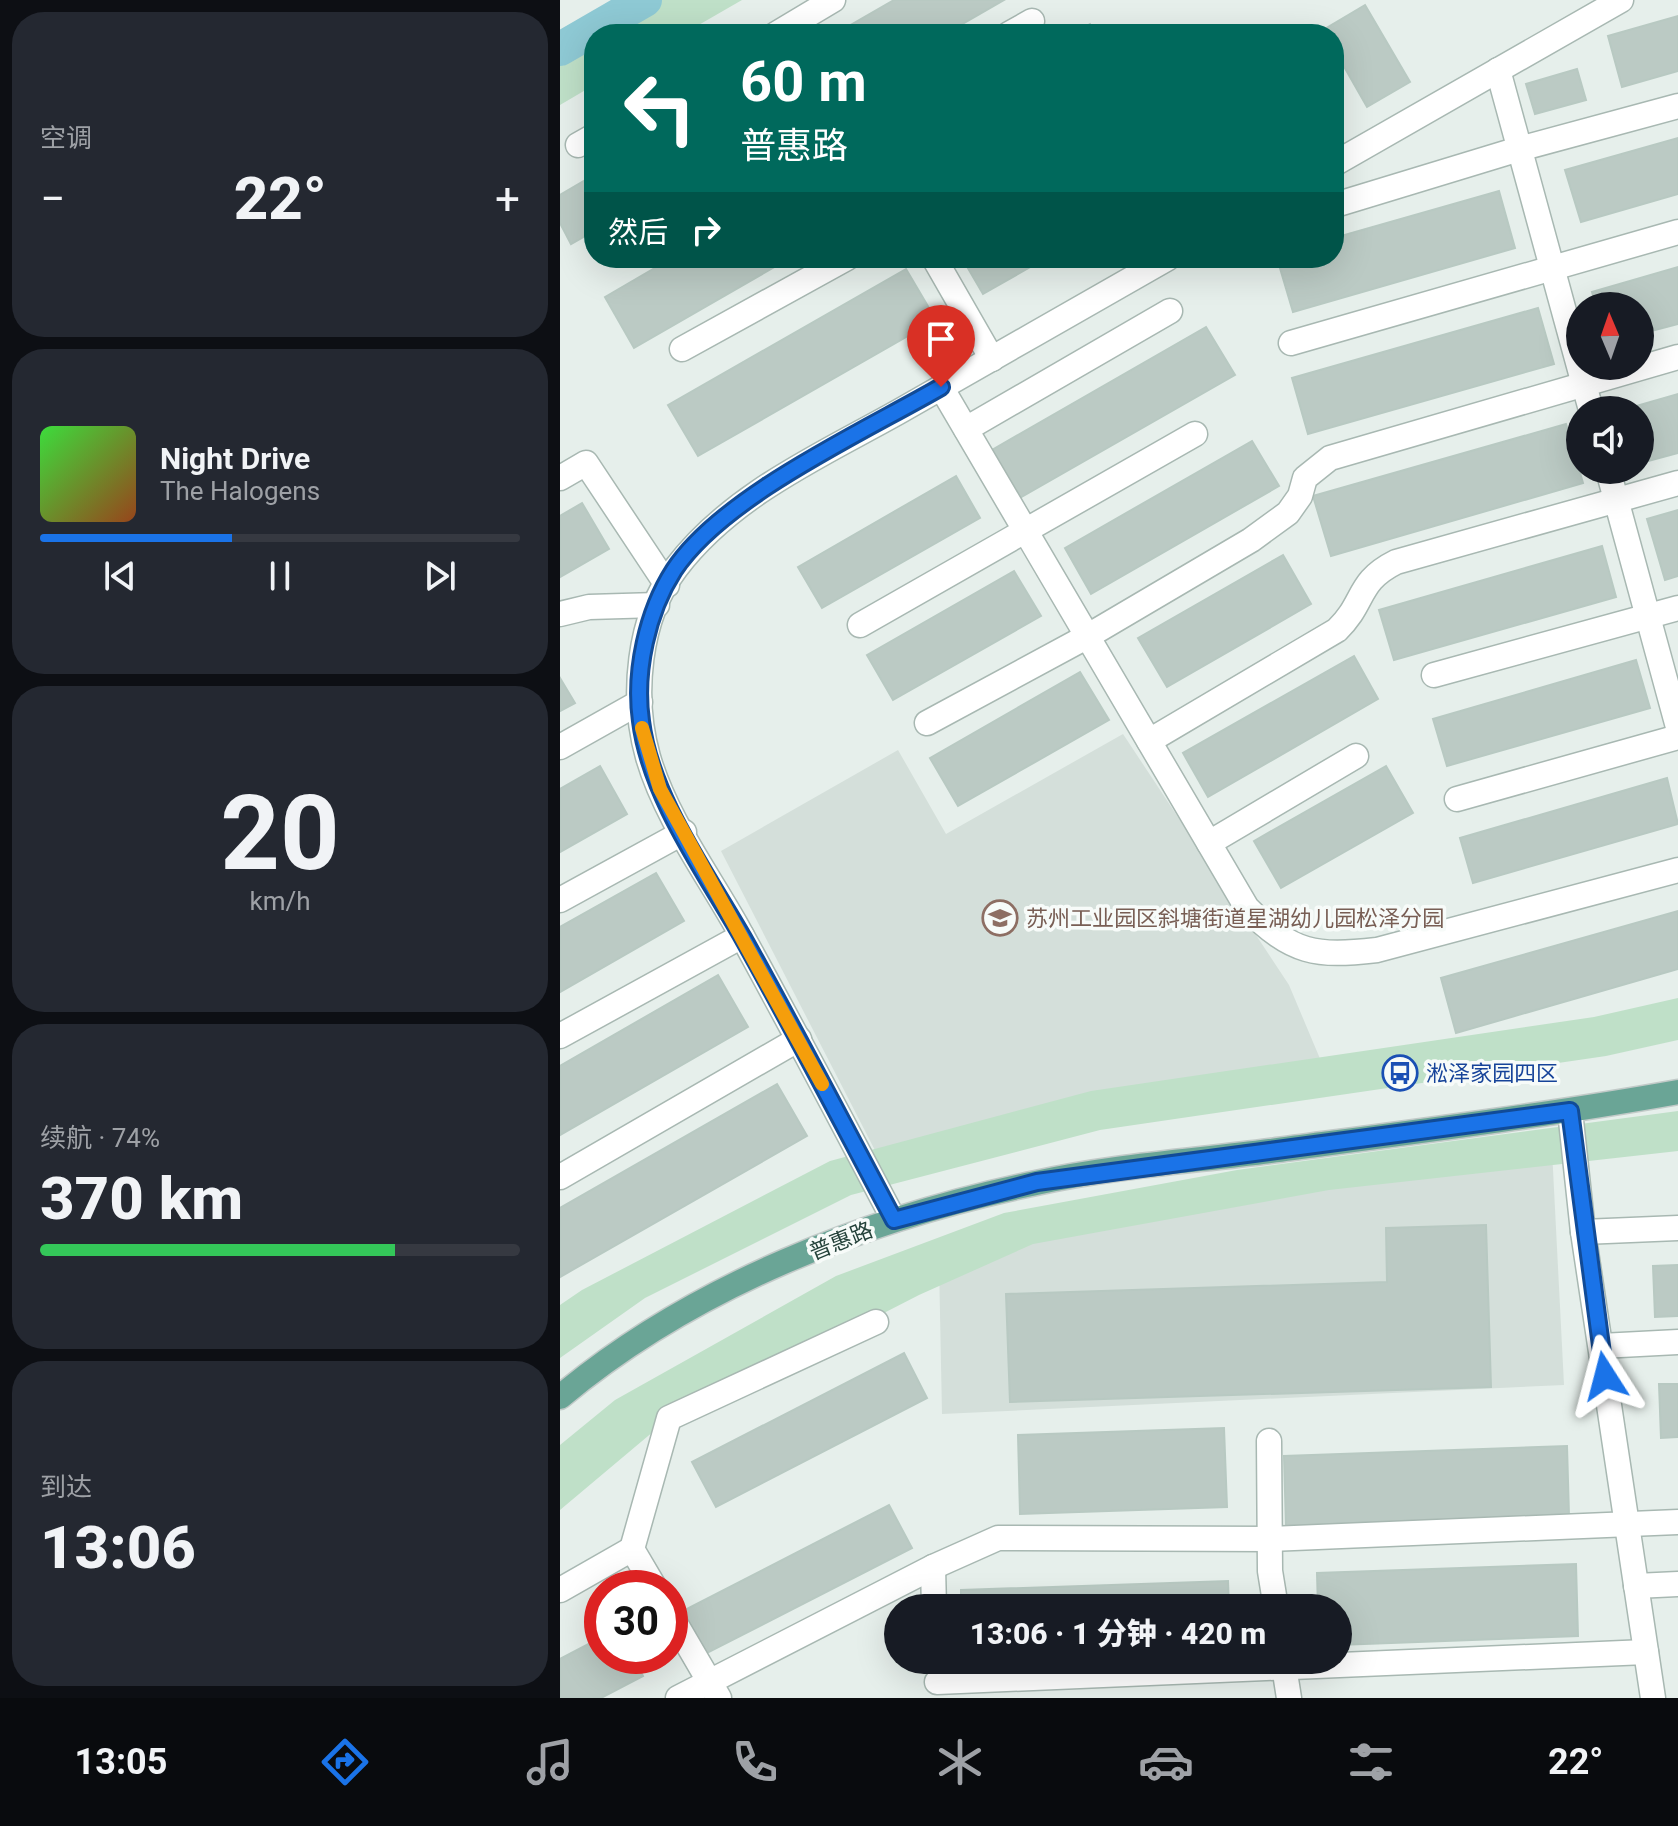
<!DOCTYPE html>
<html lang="zh">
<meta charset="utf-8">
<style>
body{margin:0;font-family:Roboto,"Noto Sans SC",sans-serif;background:#242831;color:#f1f3f6;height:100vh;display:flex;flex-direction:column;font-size:30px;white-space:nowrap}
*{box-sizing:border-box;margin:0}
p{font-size:26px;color:#9ea1a6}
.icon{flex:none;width:44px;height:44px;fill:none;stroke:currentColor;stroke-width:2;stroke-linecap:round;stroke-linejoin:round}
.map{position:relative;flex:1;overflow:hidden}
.side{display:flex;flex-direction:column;gap:12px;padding:12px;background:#0d0f14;width:560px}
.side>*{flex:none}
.hud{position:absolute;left:24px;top:24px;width:760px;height:244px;border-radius:32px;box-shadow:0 8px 32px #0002;background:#00695c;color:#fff;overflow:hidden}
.needle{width:52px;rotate:358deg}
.buttons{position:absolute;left:1006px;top:292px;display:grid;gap:16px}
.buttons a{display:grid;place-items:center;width:88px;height:88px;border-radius:50%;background:#171b24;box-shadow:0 8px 32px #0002;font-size:40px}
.speed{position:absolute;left:24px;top:1570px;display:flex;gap:16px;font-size:40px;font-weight:700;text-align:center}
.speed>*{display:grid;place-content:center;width:104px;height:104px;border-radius:50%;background:#171b24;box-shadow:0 8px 32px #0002;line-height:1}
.speed .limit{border:12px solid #d22;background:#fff;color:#111}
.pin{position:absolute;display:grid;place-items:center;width:68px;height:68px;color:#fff;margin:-82px -34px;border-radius:50% 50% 50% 0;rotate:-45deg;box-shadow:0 0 8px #0007}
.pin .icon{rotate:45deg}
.me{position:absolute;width:88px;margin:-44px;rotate:351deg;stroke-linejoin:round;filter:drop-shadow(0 0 6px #0008)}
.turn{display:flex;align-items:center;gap:28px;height:168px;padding:0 24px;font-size:36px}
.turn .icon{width:104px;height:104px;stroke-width:2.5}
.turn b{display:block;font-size:56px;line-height:68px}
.then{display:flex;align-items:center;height:76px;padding:0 24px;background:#0003;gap:16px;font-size:30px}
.big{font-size:60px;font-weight:800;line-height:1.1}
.side .tile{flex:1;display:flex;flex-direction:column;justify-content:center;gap:12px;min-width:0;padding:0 28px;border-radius:32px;background:#242831}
.side .dial{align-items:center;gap:0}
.dial b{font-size:104px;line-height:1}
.song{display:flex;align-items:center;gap:24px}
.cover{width:96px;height:96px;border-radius:12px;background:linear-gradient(135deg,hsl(120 70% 55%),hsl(20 70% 35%))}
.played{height:8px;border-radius:4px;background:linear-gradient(90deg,#1a73e8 40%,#363941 40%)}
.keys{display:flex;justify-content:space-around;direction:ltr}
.heat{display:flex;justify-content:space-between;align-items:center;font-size:44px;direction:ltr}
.charge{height:12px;border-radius:6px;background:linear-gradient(90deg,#34c759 74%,#363941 0)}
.trip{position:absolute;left:324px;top:1594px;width:468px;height:80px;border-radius:40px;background:#171b24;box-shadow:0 8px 32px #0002;font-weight:800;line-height:80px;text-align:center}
.dock{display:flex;height:128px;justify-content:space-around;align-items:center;background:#090b0e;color:#9ea1a6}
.dock .icon{width:56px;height:56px}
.dock .active{color:#1a73e8}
.dock b{font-size:36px;color:#f1f3f6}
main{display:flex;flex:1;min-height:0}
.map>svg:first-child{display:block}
.built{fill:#d4dfda}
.green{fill:#bfe0c8}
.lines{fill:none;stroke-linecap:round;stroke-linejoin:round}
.canal{stroke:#8ec9d4;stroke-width:34}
.building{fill:#bbcac4;stroke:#b8c9c2;stroke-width:2}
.minor-casing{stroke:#a8b8b2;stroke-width:27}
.major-casing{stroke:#c2cac8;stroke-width:27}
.minor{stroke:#fff;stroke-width:24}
.major{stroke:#6aa596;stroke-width:24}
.route-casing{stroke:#114b97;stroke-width:20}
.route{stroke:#1a73e8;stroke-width:14}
.slow{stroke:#f59e0b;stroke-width:14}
.labels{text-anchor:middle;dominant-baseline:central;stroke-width:7;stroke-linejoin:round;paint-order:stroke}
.education-label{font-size:22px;fill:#785e54;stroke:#f7fbf9;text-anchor:start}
.transit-label{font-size:22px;fill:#164399;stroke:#f7fbf9;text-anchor:start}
.street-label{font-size:22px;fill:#24423a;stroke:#f7fbf9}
</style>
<main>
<section class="side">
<div class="tile"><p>空调</p>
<div class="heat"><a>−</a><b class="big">22°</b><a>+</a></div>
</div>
<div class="tile">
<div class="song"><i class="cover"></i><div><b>Night Drive</b><p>The Halogens</p></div></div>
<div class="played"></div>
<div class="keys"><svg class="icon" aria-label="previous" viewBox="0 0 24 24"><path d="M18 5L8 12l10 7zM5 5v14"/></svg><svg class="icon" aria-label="pause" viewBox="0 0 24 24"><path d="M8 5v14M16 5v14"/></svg><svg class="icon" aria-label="next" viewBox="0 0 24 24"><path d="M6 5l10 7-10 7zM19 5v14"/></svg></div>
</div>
<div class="tile dial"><b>20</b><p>km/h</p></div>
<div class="tile"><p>续航 · 74%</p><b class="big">370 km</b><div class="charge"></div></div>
<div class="tile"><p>到达</p><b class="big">13:06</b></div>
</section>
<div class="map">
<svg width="1118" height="1698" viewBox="0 0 1118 1698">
<rect width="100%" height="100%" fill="#e6efeb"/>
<!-- built -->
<g class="built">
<polygon points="563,734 729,985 769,1080 321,1162 161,851 338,750 386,834"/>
<polygon points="992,1150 1004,1385 382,1414 379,1263 530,1219"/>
</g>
<!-- green -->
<g class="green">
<polygon points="53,0 182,0 123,34 34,34 34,85 0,105 0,30"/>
<polygon points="1118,998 1118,1040 1046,1056 540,1130 291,1195 85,1298 0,1358 0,1305 22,1290 270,1161 531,1091 1034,1017"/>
<polygon points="1118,1111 1118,1151 769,1190 473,1244 359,1295 94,1431 0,1510 0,1445 55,1400 276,1276 444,1213 677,1170"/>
</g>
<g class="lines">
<!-- canal -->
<polyline class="canal" points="0,49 85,0"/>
</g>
<!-- building -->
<g class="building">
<polygon points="334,0 444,0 385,34 275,34"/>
<polygon points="805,5 850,82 807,107 774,49 774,34 766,34 763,30"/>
<polygon points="1118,16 1118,71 1062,87 1048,36"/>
<polygon points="530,24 536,34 512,34"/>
<polygon points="1017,69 1026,100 975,114 966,84"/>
<polygon points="1118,138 1118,194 1021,222 1005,170"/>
<polygon points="34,175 34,231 11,244 0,223 0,195"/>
<polygon points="939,191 955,248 733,312 717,258 774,258 774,238"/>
<polygon points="112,258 230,258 74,348 45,297"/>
<polygon points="402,258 486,258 423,294"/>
<polygon points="1118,267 1118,324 1080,334 1080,306 1036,306 1032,292"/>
<polygon points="346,269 376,320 138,456 108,405"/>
<polygon points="978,308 994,364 748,434 732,378"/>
<polygon points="646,327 675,375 458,499 430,451"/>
<polygon points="1118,394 1118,453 1081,463 1080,410 1066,409"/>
<polygon points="1006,424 1023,483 771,556 753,496"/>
<polygon points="692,441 719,486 531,594 505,548"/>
<polygon points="396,476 420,518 262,608 238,567"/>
<polygon points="22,503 49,549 0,577 0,516"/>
<polygon points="1118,510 1118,576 1105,580 1087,519"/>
<polygon points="1042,546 1056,597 834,660 819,610"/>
<polygon points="723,555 751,604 607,687 578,638"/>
<polygon points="454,571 481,616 333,700 307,655"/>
<polygon points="794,656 818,699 648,797 623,753"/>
<polygon points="1076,660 1090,708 887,766 873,719"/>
<polygon points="520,672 549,720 398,806 370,758"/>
<polygon points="0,678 15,703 0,711"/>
<polygon points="40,766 67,814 0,852 0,789"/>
<polygon points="826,766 853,813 721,888 694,841"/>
<polygon points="1107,778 1118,824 913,883 900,838"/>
<polygon points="96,873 124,921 0,992 0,927"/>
<polygon points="1118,911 1118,969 896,1033 881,978"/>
<polygon points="158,975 188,1027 0,1135 0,1066"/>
<polygon points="217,1084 247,1136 0,1277 0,1208"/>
<polygon points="926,1225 931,1387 450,1402 446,1294 827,1282 826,1228"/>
<polygon points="1118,1265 1118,1316 1095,1317 1093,1266"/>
<polygon points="344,1353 367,1398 156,1507 132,1462"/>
<polygon points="1099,1384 1118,1384 1118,1437 1101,1438"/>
<polygon points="664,1428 667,1507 460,1514 458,1435"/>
<polygon points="1007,1446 1009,1516 726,1526 724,1456"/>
<polygon points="329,1505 352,1548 145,1654 123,1611"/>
<polygon points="1016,1564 1018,1636 778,1645 778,1608 758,1608 757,1573"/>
<polygon points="668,1581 669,1608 401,1608 401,1590"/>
<polygon points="42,1637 42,1656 73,1656 83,1676 41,1698 0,1698 0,1659"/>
</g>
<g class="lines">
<defs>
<g id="minor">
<polyline points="216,34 273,0"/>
<polyline points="449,34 472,21"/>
<polyline points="938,70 1031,410"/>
<polyline points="18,145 34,136"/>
<polyline points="774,164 1061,0"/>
<polyline points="775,205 959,149 1118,106"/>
<polyline points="374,258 432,359"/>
<polyline points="731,343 1118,232"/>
<polyline points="122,349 287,258"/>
<path d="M381 387 687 908C732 954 756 957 817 950L1118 870"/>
<polyline points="406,429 610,311"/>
<polyline points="1048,470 1118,727"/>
<polyline points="0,478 26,463 107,585"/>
<polyline points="0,614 29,607 97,605"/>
<polyline points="300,625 635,434"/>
<polyline points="874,675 1118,608"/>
<polyline points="367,723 528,636 691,540 728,513 740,496 745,478 770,458 1118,357"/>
<path d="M589 741 777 630C806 602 796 582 836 562L1118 483"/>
<polyline points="0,747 80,702"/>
<polyline points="897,799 1118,737"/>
<polyline points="649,843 796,756"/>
<polyline points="0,900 124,832"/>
<polyline points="0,1036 182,936"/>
<polyline points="1010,1111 1023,1232 1093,1698"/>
<polyline points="0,1177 239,1039"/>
<path d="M334 1220C282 1121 230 1023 176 925 146 872 105 816 88 757 71 697 78 618 116 568 172 494 262 455 340 411 429 360 519 309 608 258"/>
<polyline points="1023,1232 1118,1228"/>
<polyline points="1041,1346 1118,1342"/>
<polyline points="709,1441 710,1571 716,1608"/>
<polyline points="373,1567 374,1608"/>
<polyline points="1076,1586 1118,1584"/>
<polyline points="95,1588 72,1549 109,1418 316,1322"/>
<polyline points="0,1590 72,1549"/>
<polyline points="110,1614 159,1698"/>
<polyline points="723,1660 729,1698"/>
<polyline points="377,1682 1086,1652"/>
<polyline points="118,1698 373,1567 438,1538 710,1539 1118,1522"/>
</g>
<path id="major" d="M0 1397C133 1286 307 1218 476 1183 552 1166 633 1161 710 1151 846 1133 983 1116 1118 1092"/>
</defs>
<!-- minor casing -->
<use href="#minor" class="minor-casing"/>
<!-- major casing -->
<use href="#major" class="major-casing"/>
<!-- minor -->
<use href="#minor" class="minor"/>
<!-- major -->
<use href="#major" class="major"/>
</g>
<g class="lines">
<defs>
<path id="route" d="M381 387C303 432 163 496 114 570 87 612 74 672 81 721 90 796 146 873 183 938 235 1031 284 1126 334 1220L477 1182 1010 1111 1045 1376"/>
</defs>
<!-- route casing -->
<use href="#route" class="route-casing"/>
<!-- route -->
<use href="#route" class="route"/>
<!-- slow -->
<polyline class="slow" points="82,728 100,789 262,1084"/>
</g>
<!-- icons -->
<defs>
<symbol id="school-ring" viewBox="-11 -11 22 22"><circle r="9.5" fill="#f7fbf9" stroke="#8d6e63" stroke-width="1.5"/><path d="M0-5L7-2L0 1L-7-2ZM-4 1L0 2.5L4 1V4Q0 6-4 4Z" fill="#8d6e63"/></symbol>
<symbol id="bus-ring" viewBox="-11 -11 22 22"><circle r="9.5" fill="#f7fbf9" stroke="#1a4fb4" stroke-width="1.5"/><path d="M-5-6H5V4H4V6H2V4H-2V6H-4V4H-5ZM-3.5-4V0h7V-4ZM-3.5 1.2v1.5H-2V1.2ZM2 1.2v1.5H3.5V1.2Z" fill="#1a4fb4"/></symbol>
</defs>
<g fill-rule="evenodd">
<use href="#school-ring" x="420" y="898" width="40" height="40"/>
<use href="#bus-ring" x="820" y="1053" width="40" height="40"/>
</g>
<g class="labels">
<!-- education labels -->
<g class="education-label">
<text x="466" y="918">苏州工业园区斜塘街道星湖幼儿园松泽分园</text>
</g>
<!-- transit labels -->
<g class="transit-label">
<text x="866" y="1073">淞泽家园四区</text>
</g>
<!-- street labels -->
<g class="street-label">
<text transform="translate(281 1241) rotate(-22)">普惠路</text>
</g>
</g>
</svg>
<div class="buttons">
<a><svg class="needle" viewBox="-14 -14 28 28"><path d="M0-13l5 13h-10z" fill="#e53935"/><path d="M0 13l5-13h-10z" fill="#9ea1a6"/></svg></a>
<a><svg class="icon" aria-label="sound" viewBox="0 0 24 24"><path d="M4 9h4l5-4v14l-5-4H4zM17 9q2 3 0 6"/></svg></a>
</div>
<div class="speed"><div class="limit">30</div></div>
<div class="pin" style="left:381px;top:387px;background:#d93025"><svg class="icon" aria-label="arrive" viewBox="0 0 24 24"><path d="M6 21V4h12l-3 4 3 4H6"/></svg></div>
<svg class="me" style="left:1045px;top:1376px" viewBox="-20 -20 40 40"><path d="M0-17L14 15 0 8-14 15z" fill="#1a73e8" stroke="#fff" stroke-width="4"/></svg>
<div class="trip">13:06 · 1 分钟 · 420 m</div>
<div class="hud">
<div class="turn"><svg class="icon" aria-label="left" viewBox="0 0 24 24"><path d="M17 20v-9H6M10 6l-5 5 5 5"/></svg><div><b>60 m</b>普惠路</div></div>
<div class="then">然后<svg class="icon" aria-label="right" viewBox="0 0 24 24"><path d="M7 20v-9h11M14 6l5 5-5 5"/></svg></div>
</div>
</div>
</main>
<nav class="dock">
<b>13:05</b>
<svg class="icon active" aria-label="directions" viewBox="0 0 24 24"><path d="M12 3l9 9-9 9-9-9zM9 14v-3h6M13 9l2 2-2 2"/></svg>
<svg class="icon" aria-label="music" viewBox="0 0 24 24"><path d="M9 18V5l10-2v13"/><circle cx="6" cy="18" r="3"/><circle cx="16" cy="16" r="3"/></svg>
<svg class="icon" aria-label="phone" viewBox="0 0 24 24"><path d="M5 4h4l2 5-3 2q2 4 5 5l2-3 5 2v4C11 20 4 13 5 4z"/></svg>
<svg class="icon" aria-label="climate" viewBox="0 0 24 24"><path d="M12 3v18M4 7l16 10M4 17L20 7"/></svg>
<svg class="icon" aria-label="car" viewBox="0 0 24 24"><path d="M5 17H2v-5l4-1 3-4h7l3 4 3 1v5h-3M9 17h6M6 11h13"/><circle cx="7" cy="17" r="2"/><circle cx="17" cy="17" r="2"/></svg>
<svg class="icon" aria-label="filters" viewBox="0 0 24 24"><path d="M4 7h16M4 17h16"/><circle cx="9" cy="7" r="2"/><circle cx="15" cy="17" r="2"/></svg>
<b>22°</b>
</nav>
